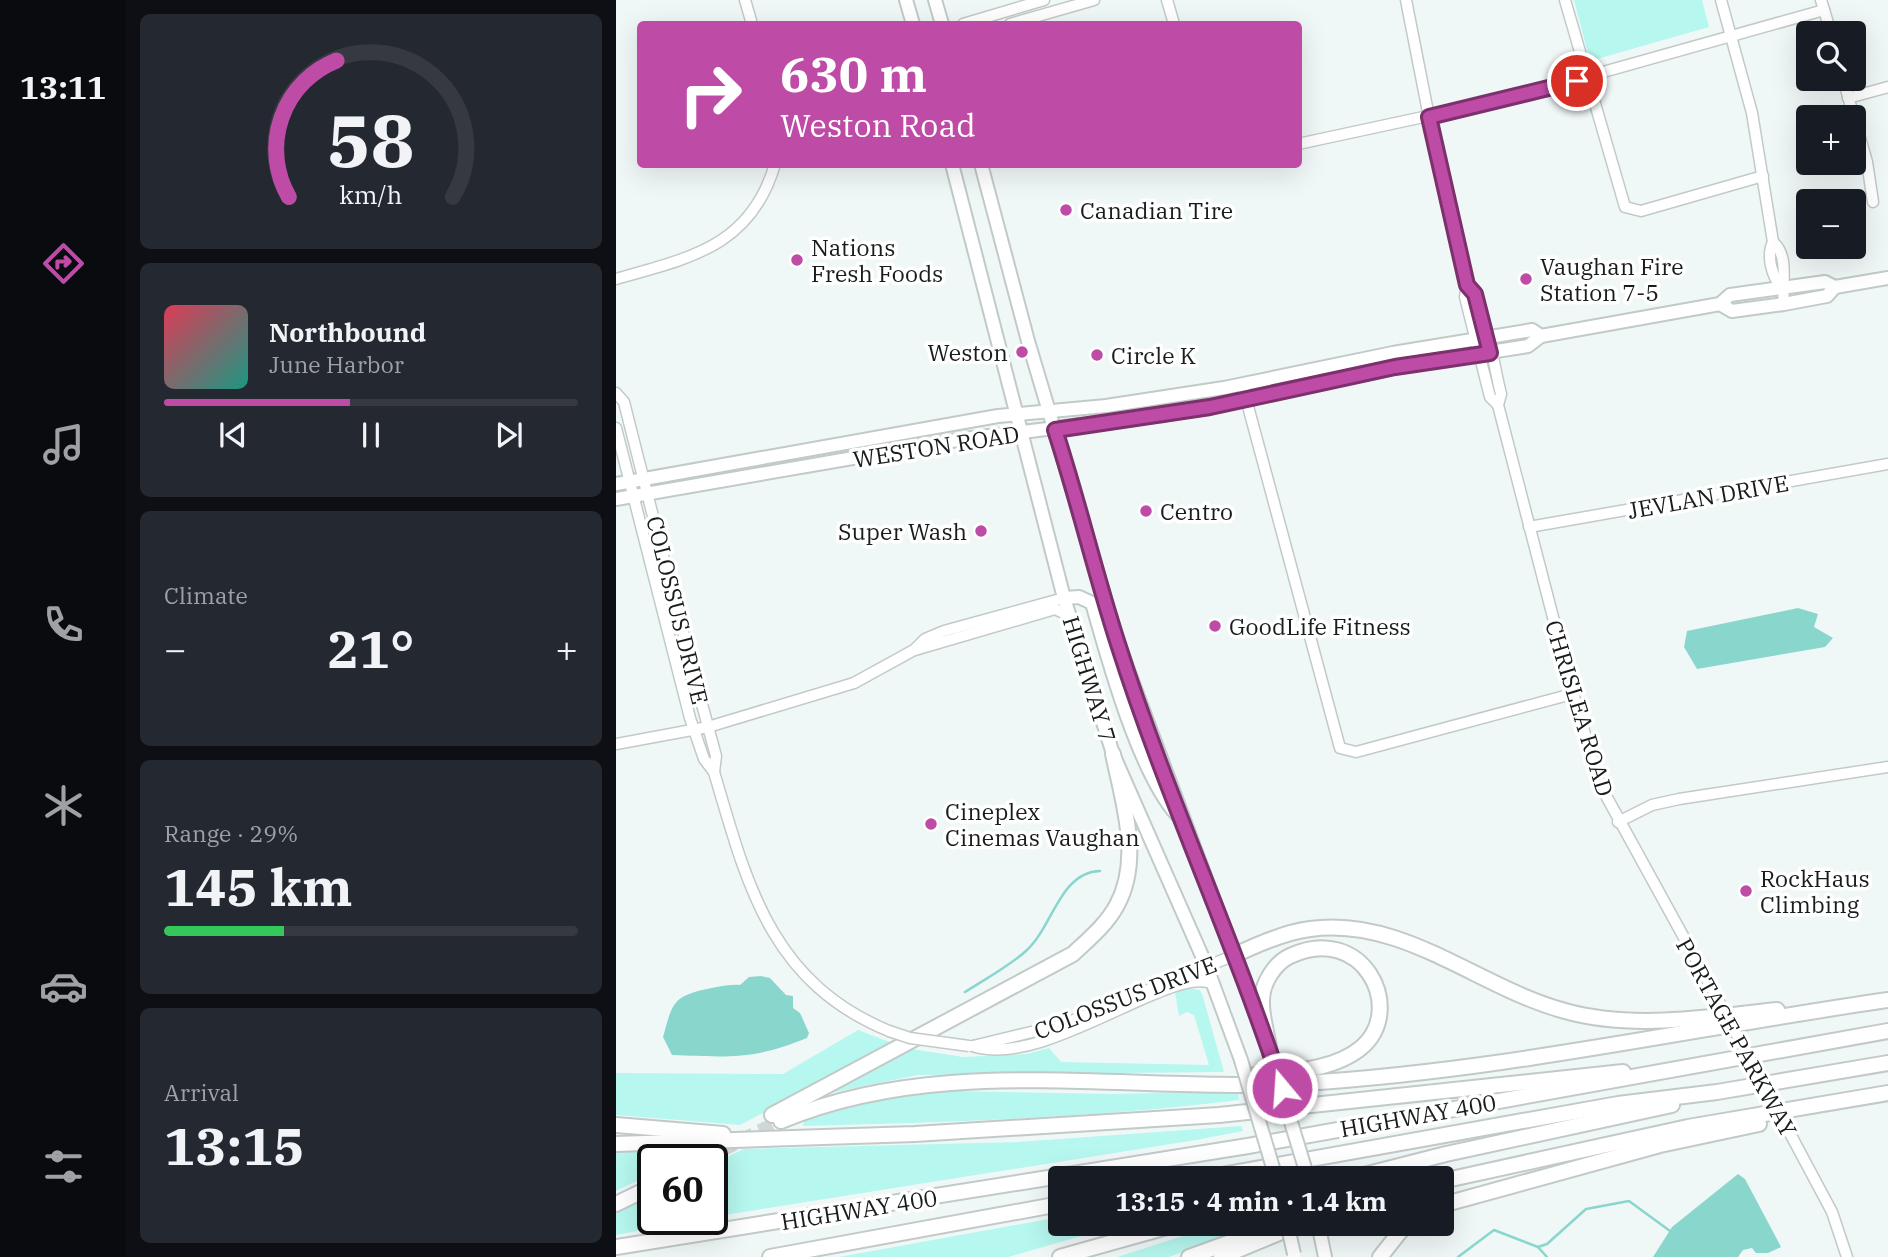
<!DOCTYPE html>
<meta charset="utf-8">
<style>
body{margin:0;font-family:"IBM Plex Serif",serif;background:#242831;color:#f1f3f6;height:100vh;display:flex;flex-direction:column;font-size:26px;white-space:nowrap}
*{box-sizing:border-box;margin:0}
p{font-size:23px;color:#9ea1a6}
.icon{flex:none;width:38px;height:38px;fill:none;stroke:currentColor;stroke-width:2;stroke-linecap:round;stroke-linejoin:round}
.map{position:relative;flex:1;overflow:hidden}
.drawer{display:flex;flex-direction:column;gap:14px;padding:14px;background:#0d0f14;width:490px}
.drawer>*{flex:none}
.banner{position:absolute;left:21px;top:21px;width:665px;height:147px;border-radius:7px;box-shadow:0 7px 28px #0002;background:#be4ba6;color:#fff;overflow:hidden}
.buttons{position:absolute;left:1180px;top:21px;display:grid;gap:14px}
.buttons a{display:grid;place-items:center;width:70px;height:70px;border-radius:7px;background:#171b24;box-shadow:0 7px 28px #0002;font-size:35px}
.speed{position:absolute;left:21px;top:1144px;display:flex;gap:14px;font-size:35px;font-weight:700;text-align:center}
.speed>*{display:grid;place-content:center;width:91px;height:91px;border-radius:50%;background:#171b24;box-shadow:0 7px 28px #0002;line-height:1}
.speed .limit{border:4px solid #111;border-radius:10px;background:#fff;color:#111}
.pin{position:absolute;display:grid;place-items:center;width:60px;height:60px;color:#fff;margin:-30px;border:4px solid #fff;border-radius:50%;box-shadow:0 2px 7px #0007}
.me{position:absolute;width:77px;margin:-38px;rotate:342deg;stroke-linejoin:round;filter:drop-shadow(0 0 5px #0008)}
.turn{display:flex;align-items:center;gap:24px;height:147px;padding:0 28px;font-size:32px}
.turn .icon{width:91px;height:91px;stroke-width:2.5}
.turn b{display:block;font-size:49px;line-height:60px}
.big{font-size:52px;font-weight:800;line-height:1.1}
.drawer .tile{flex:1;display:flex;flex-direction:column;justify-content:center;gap:10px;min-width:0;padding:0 24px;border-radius:10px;background:#242831}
.drawer .dial{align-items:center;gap:0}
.dial svg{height:182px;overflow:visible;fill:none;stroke:#363941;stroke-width:7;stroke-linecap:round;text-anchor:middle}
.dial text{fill:#f1f3f6;stroke:none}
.song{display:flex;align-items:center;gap:21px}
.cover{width:84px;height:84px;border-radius:10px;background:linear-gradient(135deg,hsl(350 70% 55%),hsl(170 70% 35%))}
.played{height:7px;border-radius:4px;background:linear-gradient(90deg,#be4ba6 45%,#363941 45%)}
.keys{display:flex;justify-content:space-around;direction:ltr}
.heat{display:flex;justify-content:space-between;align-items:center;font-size:38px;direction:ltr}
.charge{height:10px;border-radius:5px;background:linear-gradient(90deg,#34c759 29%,#363941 0)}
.trip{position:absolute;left:432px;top:1166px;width:406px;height:70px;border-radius:7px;background:#171b24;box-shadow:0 7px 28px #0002;font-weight:800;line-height:70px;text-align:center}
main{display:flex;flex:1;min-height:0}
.menu{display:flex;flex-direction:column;width:126px;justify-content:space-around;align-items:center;background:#090b0e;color:#9ea1a6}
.menu .icon{width:49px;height:49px}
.menu .active{color:#be4ba6}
.menu b{font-size:32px;color:#f1f3f6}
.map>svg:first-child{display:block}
.green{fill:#b6f7ef}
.water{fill:#89d6cd}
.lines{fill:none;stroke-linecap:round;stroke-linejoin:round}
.stream{stroke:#89d6cd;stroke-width:2.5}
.highway-tunnel{stroke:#d0d7d6;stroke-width:14;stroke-dasharray:14 7;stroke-linecap:butt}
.minor-casing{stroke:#c2cac9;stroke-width:13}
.major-casing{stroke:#c2cac9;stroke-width:16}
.highway-casing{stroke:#c2cac9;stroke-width:18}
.minor{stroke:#fff;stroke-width:10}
.major{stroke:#fff;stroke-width:12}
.highway{stroke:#fff;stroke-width:14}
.minor-bridge-casing{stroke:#c2cac9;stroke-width:13;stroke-linecap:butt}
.major-bridge-casing{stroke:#c2cac9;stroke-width:16;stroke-linecap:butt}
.minor-bridge{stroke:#fff;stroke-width:10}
.major-bridge{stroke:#fff;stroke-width:12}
.route-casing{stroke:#7c316c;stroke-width:18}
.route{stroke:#be4ba6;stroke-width:12}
.poi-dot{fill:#be4ba6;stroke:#fff;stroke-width:2.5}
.labels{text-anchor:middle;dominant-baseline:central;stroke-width:7;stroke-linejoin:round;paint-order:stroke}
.poi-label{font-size:23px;fill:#191c1c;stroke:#fff;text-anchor:start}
.street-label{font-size:23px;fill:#191c1c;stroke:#fff}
</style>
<main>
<nav class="menu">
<b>13:11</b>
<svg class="icon active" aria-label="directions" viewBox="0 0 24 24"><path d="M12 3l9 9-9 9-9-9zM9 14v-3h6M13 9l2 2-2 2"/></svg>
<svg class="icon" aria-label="music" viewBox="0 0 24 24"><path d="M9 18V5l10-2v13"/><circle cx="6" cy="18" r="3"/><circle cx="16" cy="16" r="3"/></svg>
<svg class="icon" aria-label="phone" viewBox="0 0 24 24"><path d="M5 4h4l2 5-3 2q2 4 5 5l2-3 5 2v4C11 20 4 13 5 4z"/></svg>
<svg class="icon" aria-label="climate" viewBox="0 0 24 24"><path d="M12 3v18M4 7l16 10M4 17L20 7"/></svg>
<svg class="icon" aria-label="car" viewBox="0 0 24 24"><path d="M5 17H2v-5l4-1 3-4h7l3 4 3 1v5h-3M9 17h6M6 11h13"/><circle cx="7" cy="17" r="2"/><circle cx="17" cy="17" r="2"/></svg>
<svg class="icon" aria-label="filters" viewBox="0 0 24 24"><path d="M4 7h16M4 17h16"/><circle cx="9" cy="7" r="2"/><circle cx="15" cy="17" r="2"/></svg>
</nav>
<section class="drawer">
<div class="tile dial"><svg viewBox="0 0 100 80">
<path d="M14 69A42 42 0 1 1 86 69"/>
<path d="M14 69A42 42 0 0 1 35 9" stroke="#be4ba6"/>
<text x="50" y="56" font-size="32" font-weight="700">58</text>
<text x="50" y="72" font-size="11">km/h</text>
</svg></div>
<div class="tile">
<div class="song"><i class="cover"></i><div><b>Northbound</b><p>June Harbor</p></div></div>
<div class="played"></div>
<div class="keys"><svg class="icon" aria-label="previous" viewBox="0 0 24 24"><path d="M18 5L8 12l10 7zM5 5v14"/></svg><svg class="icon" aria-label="pause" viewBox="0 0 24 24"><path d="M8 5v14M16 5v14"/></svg><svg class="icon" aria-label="next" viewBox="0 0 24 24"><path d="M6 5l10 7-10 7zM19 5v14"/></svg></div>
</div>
<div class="tile"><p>Climate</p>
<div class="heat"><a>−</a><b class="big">21°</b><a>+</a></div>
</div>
<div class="tile"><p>Range · 29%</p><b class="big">145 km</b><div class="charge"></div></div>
<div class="tile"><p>Arrival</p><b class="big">13:15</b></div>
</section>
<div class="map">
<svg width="1272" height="1257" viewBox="0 0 1272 1257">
<rect width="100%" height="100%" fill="#f0f8f7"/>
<!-- green -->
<g class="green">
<polygon points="958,0 1086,0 1093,27 974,61"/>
<polygon points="572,988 584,990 587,997 608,1072 302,1075 209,1094 296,1049 347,1057 411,1054 433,1048 445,1062 593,1065 578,1015 571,1012 563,1016 559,992"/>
<polygon points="242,1030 279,1044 124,1125 0,1115 0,1073 167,1074"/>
<path d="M338 1091 497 1094 622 1091 623 1100C479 1118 333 1122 187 1126L188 1120C235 1100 288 1095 338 1091Z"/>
<polygon points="625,1126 627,1131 580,1140 96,1217 96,1164 128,1149 402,1142"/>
<polygon points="76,1149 60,1160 37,1160 37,1173 0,1191 0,1152"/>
<polygon points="37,1194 37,1220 81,1220 0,1235 0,1213"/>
<polygon points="444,1217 444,1223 511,1223 392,1257 223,1257"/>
<polygon points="608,1223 645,1223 553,1257 501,1257"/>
</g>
<!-- water -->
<g class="water">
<polygon points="1182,608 1202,614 1198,627 1217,638 1209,647 1081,669 1068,647 1071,631"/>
<path d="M145 976 154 978 170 995 177 996V1008L184 1013 193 1033 191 1038C137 1060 112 1057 56 1055L47 1037C56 1005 56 996 91 989 102 987 112 984 124 985L133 977Z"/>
<polygon points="1122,1174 1129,1179 1165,1247 1152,1253 1140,1253 1136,1248 1127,1250 1122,1257 1037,1257 1056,1227"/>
</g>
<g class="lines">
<!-- stream -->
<g class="stream">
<path d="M349 992C369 979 394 966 411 950 437 926 444 872 484 871"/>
<polyline points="922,1247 931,1244 970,1209 1013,1201 1054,1231"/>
<polyline points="842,1257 878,1230 922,1247 931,1257"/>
</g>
<!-- highway-tunnel -->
<polyline class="highway-tunnel" points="87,1159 165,1121"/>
<defs>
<g id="minor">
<polyline points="129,0 136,24"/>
<polyline points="551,0 558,24"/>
<polyline points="790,0 813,117 847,263 851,285 849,297 874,397 882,405"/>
<polyline points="949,0 1009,207 1025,211 1147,176"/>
<path d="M1105 0 1136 113 1157 242C1150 256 1156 276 1165 287"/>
<polyline points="1205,0 1215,33"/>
<polyline points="347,24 428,0"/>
<polyline points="394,24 478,0"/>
<polyline points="1227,79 1251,162 1257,202"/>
<polyline points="1232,98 1272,87"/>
<polyline points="682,144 891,99 1208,10"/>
<path d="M1157 242C1174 256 1165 285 1168 304"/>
<path d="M0 279C73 258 135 247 159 164"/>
<path d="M851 285C871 307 877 364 885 394L882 405 953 679 983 783 1094 985"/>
<polyline points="626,384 724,748 740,752 956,694"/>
<path d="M0 393 8 402C38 521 68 639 100 756L98 772C131 884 154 982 273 1031"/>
<polyline points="0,428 74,718 88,759 98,772"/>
<polyline points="913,527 1272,464"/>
<polyline points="299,650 439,609 454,616"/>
<polyline points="0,744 92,727 238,683 298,650 309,639 328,631 448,598"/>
<polyline points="1002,822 1036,805 1063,799 1272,767"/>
<polyline points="357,1046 445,1025 619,955"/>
<path d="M357 1046C428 1070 557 963 597 984"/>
<polyline points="1177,1139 1216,1212 1231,1257"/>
</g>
<g id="major">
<polyline points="290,0 297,24"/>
<polyline points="319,0 326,24"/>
<polyline points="336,164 448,598 497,754 590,965 625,1060"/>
<polyline points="365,164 412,341 502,643 645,1026"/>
<polyline points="1104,304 1116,311 1168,304 1211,296 1219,287"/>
<polyline points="0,484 382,416 490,406 608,388 777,353 916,330 925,336"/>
<polyline points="0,499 347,439 548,415 779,367 912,346 925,336 1104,304 1114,295 1209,282 1219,287 1272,278"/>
<path d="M448 598 463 597 476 603C492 660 523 773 561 815"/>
<polyline points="702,1223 709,1257"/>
</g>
<g id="highway">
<path d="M619 955C642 944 669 932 694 929 787 916 863 988 949 1011 1016 1030 1093 1017 1161 1010"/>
<path d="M633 1076C668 1072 717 1072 746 1047 790 1009 747 922 674 956 659 963 646 983 646 1000 645 1016 652 1036 654 1053"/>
<path d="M156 1115 457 954C473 939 491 924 501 905 526 859 507 802 497 754"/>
<path d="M165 1121C330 1052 514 1094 688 1083 885 1071 1077 1028 1272 1000"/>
<polyline points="0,1125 107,1134"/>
<polyline points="0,1144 299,1134 603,1115 1007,1072"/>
<polyline points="85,1160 87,1159"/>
<polyline points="589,1178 1002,1104 1101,1092 1272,1063"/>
<polyline points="736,1178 830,1154 1056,1105"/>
<polyline points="826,1181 1072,1127 1272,1093"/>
<polyline points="0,1204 37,1186"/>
<polyline points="826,1205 1044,1145 1143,1124"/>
<polyline points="0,1247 632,1146 1272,1031"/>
<polyline points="154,1257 444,1204"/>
<polyline points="444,1257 565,1223"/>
<polyline points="573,1257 667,1223"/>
<polyline points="605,1257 687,1223"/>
<polyline points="764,1257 791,1223"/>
</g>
</defs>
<!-- minor casing -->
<use href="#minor" class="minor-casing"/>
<!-- major casing -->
<use href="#major" class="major-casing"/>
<!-- highway casing -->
<use href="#highway" class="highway-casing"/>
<!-- minor -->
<use href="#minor" class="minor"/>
<!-- major -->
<use href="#major" class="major"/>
<!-- highway -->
<use href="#highway" class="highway"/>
<defs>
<g id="minor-bridge">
<polyline points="1094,985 1177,1139"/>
<polyline points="273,1031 294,1038 353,1046"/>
</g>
<g id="major-bridge">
<polyline points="654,1053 692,1178"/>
<polyline points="625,1060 660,1178"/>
<polyline points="671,1223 678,1254"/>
</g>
</defs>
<!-- minor-bridge casing -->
<use href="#minor-bridge" class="minor-bridge-casing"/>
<!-- major-bridge casing -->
<use href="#major-bridge" class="major-bridge-casing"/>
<!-- minor-bridge -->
<use href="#minor-bridge" class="minor-bridge"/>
<!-- major-bridge -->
<use href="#major-bridge" class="major-bridge"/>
</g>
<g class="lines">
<defs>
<path id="route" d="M666 1088C617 938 550 795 502 644 479 573 462 500 439 430L594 407 779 367 874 353 859 294 851 285 813 117 961 81"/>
</defs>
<!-- route casing -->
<use href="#route" class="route-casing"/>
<!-- route -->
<use href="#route" class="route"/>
</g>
<!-- markers -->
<g class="poi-dot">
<circle cx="450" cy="210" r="7"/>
<circle cx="181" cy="260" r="7"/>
<circle cx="910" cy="279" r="7"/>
<circle cx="406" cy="352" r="7"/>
<circle cx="481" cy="355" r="7"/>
<circle cx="530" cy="511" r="7"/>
<circle cx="365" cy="531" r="7"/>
<circle cx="599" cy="626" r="7"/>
<circle cx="315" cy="824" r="7"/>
<circle cx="1130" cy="891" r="7"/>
</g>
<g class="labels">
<!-- poi labels -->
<g class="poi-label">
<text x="464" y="210">Canadian Tire</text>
<text x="195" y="247">Nations<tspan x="195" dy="26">Fresh Foods</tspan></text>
<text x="924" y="266">Vaughan Fire<tspan x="924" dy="26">Station 7-5</tspan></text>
<text x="392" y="352" text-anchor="end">Weston</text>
<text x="495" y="355">Circle K</text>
<text x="544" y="511">Centro</text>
<text x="351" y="531" text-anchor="end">Super Wash</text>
<text x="613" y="626">GoodLife Fitness</text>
<text x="329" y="811">Cineplex<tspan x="329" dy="26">Cinemas Vaughan</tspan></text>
<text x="1144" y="878">RockHaus<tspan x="1144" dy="26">Climbing</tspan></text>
</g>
<!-- street labels -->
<g class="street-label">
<text transform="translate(320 446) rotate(-9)">WESTON ROAD</text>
<text transform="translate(1092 496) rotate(-10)">JEVLAN DRIVE</text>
<text transform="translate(62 610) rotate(76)">COLOSSUS DRIVE</text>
<text transform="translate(474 679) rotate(73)">HIGHWAY 7</text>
<text transform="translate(964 708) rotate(73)">CHRISLEA ROAD</text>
<text transform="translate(509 997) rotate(-21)">COLOSSUS DRIVE</text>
<text transform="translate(1121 1037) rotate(61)">PORTAGE PARKWAY</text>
<text transform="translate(802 1115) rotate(-10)">HIGHWAY 400</text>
<text transform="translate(243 1209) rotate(-9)">HIGHWAY 400</text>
</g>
</g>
</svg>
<div class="buttons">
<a><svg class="icon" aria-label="search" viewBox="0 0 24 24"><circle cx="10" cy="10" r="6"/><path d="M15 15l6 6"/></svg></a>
<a>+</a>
<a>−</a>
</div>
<div class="speed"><div class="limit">60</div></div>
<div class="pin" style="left:961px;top:81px;background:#d93025"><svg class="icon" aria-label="arrive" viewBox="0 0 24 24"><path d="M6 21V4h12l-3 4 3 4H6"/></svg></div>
<svg class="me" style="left:666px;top:1088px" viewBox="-20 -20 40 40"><circle r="17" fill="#be4ba6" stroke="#fff" stroke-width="3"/><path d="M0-11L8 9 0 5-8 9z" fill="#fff"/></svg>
<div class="trip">13:15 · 4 min · 1.4 km</div>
<div class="banner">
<div class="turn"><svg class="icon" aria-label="right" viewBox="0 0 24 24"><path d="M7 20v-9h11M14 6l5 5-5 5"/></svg><div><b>630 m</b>Weston Road</div></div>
</div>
</div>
</main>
